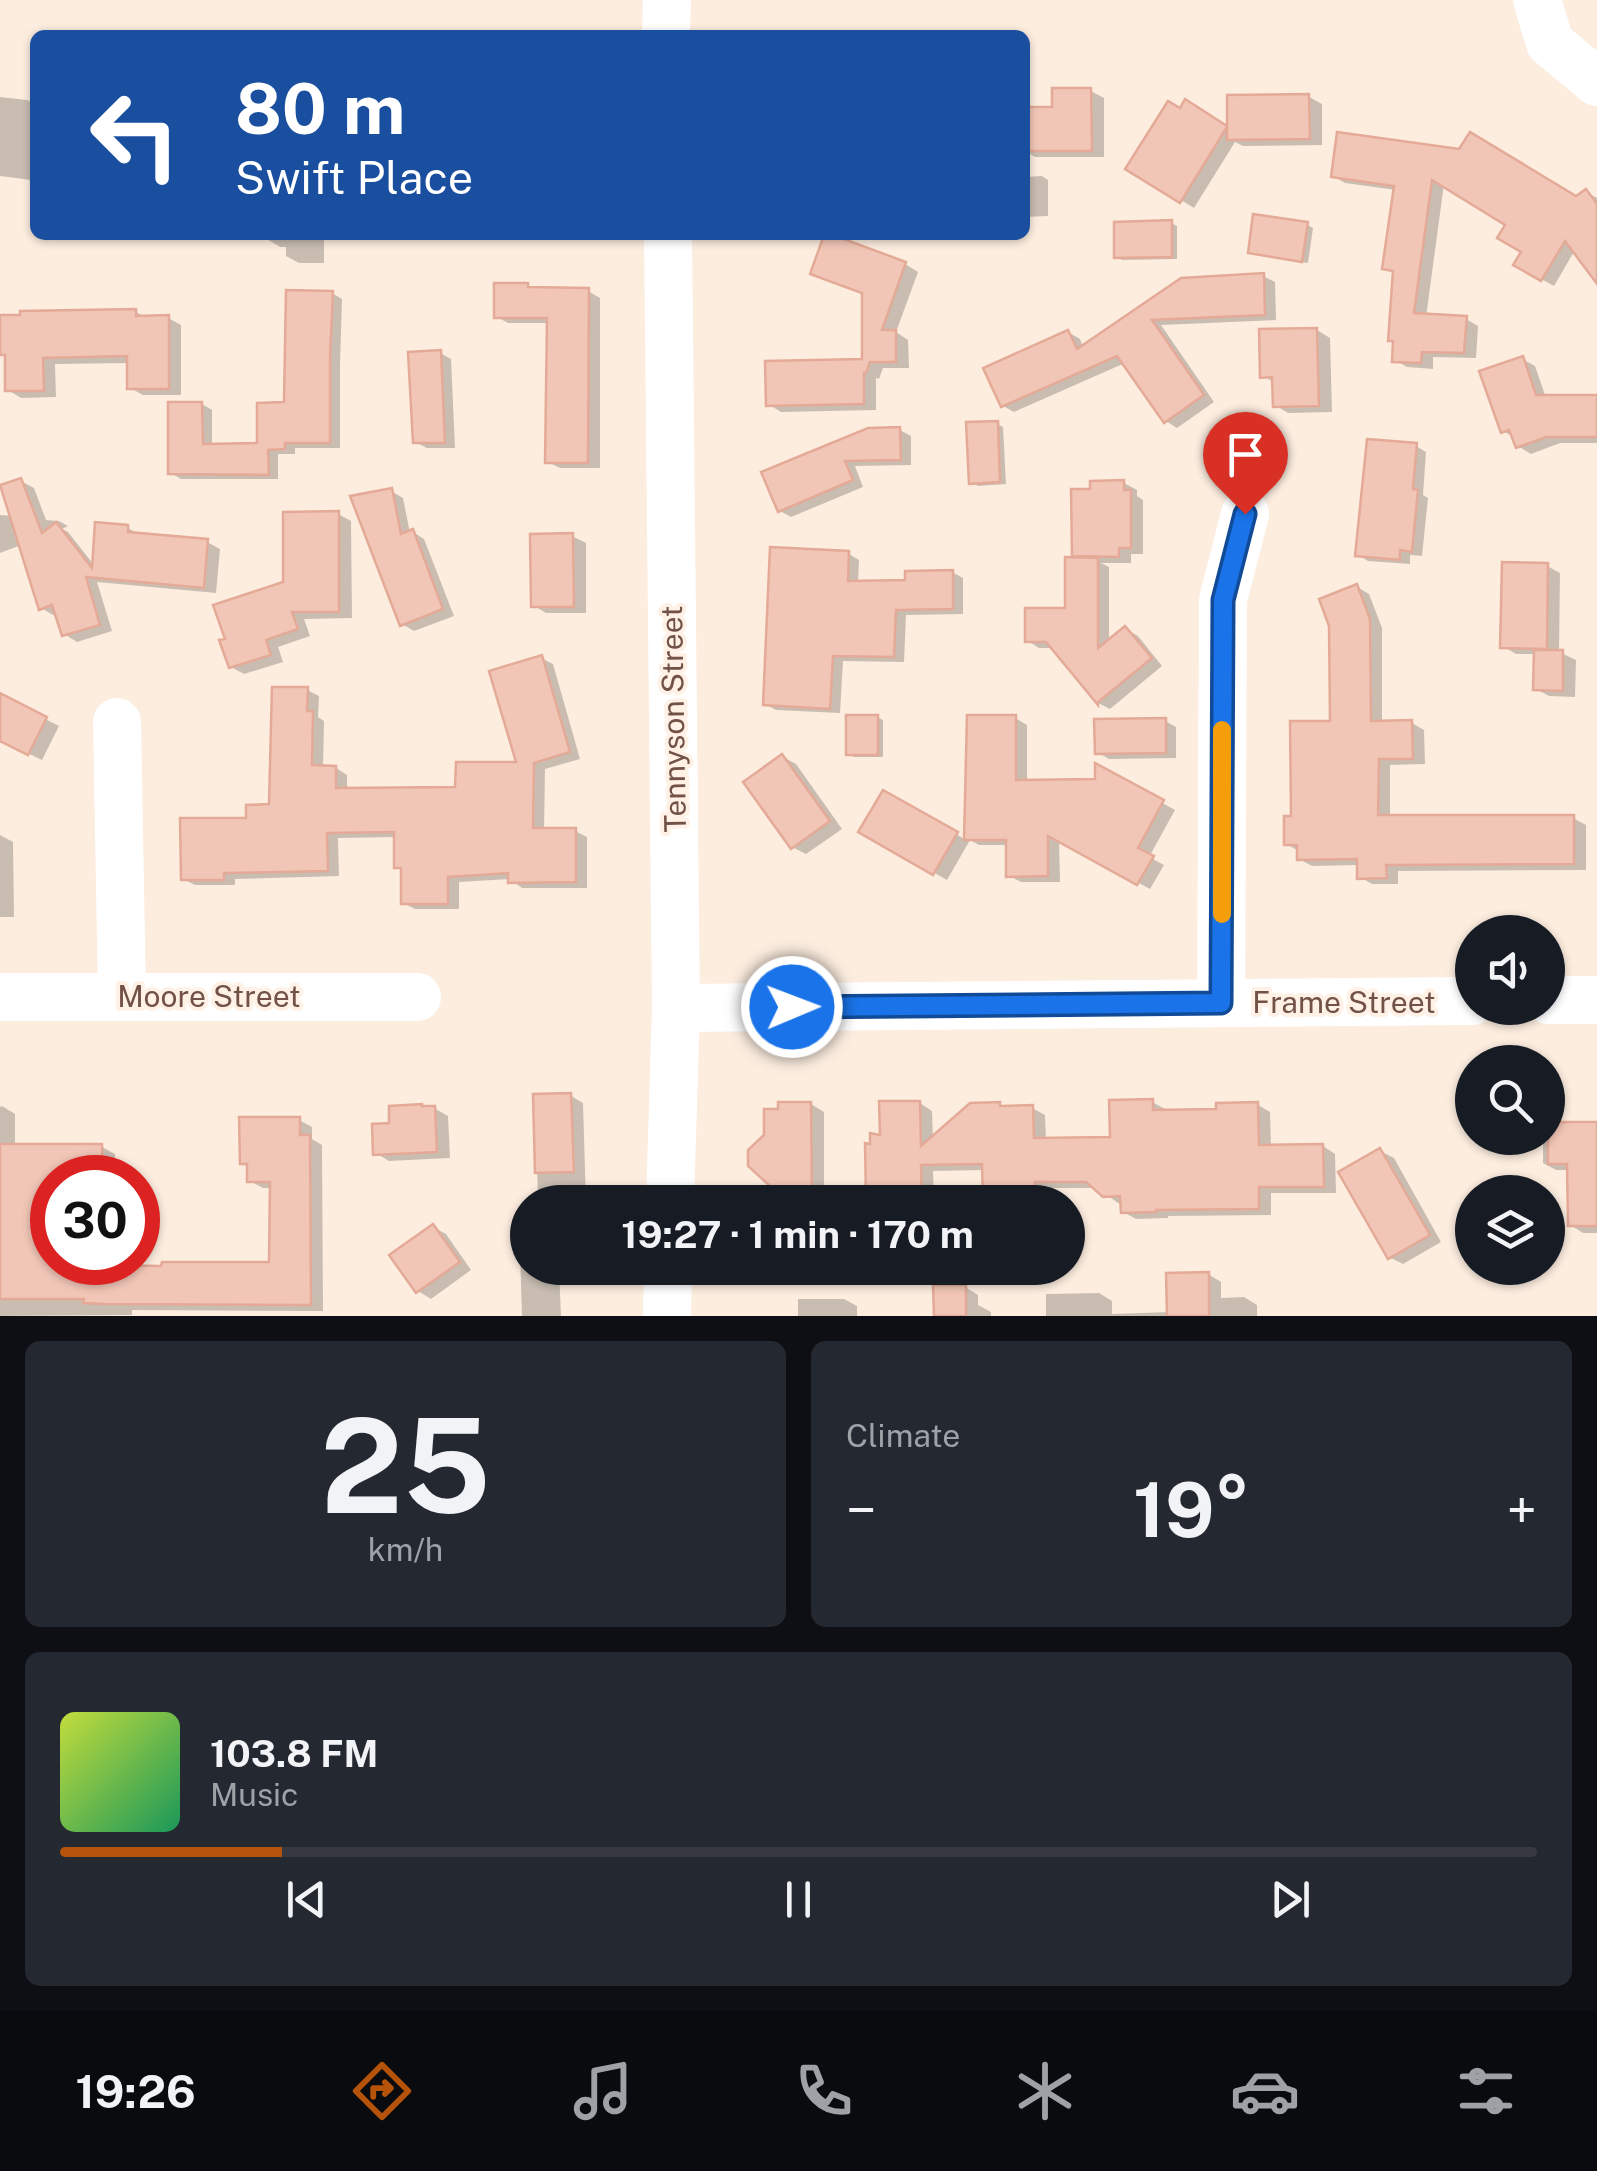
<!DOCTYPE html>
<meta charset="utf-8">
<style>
body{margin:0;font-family:"Public Sans",sans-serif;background:#242831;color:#f1f3f6;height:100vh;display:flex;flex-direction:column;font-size:38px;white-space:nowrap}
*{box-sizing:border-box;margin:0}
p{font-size:32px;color:#9ea1a6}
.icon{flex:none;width:55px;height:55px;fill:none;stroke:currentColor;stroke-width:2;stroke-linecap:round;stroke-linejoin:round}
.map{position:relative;height:1316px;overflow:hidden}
.side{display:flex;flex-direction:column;gap:25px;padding:25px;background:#0d0f14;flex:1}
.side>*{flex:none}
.hud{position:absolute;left:30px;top:30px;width:1000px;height:210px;border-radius:15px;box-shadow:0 2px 8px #0004;background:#1a4fa0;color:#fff;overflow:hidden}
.controls{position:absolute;left:1455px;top:915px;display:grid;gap:20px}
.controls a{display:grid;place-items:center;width:110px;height:110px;border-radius:50%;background:#171b24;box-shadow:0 2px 8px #0004;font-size:50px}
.speed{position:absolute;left:30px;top:1155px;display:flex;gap:20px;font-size:50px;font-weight:700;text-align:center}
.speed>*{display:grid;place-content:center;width:130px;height:130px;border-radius:50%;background:#171b24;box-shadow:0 2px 8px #0004;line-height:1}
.speed .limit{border:15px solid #d22;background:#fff;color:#111}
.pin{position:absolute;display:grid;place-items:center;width:85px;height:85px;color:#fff;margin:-102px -42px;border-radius:50% 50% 50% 0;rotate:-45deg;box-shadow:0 0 10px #0007}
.pin .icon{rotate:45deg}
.me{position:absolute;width:110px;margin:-55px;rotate:89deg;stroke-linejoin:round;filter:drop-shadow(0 0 8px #0008)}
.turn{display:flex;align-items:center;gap:35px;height:210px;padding:0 40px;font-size:45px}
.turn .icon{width:130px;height:130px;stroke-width:2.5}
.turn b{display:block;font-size:70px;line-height:85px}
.big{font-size:75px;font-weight:700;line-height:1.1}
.side .card{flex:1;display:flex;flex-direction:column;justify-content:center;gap:15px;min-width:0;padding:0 35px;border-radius:15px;background:#242831}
.side .dial{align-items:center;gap:0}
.dial b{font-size:130px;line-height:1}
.song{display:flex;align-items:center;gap:30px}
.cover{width:120px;height:120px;border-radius:15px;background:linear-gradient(135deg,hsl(70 70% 55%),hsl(150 70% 35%))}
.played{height:10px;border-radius:5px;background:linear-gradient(90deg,#b45309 15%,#363941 15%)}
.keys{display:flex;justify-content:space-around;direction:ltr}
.heat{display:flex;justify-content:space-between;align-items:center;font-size:55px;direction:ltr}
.side .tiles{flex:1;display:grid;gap:25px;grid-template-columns:1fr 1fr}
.card:last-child{grid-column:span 2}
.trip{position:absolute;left:510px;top:1185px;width:575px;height:100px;border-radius:50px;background:#171b24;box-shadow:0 2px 8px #0004;font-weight:700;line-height:100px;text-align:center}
.tab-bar{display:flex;height:160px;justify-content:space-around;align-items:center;background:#090b0e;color:#9ea1a6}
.tab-bar .icon{width:70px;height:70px}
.tab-bar .active{color:#b45309}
.tab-bar b{font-size:45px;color:#f1f3f6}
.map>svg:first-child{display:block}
.shadow{fill:#0003}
.building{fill:#f1c6b7;stroke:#e4aa97;stroke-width:2.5}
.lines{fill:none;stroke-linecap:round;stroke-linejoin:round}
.minor{stroke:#fff;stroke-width:48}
.route-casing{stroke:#114b97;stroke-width:25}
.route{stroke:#1a73e8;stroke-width:18}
.slow{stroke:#f59e0b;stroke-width:18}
.labels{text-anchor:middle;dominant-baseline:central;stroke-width:8;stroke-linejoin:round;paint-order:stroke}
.street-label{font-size:30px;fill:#725147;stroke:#fff1e5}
</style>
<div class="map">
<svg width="1597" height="1316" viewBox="0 0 1597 1316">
<rect width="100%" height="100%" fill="#fceddf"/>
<!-- shadow -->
<g class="shadow">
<polygon points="1091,91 1104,98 1104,157 1035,157 1025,151 1025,109 1055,109"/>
<polygon points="0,97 27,100 35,105 35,144 31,180 0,176"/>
<polygon points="1309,97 1322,104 1322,145 1243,146 1235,142 1194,208 1129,168 1186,103 1230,130"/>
<polygon points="1339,135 1576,199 1586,192 1597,198 1597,280 1575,250 1554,286 1516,265 1524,251 1508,224 1444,184 1426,317 1466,319 1478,326 1476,358 1433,357 1433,369 1407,367 1395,360 1396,343 1391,340 1395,274 1385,268 1396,190 1345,183 1333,176"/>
<polygon points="1042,176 1048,180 1048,216 1025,217 1025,177"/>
<polygon points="1255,217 1308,225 1313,228 1308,263 1256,255 1250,252"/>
<polygon points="1171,223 1177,226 1177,259 1122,260 1117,256"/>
<polygon points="267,235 324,235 324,263 299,263 286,256 286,247 280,247 267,239"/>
<polygon points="905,264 918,272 896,332 908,340 909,368 883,368 879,379 876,378 876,410 781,412 768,404 865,361 865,294 826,280 813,273"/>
<polygon points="1263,276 1275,282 1276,320 1161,325 1214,402 1177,428 1166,421 1125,363 1014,412 1003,406 1068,332 1080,339 1083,347 1182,280"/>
<polygon points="527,286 534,290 588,291 600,298 600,468 560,468 548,462 549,323 508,323 497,317"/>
<polygon points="332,293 342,299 340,364 340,448 295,448 295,454 278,454 278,479 181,479 171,473 202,404 212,410 212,446 260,446 287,405"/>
<polygon points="136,312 147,318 168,318 181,325 181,395 143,395 130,388 129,363 55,364 56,397 21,398 8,390 7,318"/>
<polygon points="1317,330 1330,338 1332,412 1288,413 1275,405 1275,383 1263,376"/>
<polygon points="440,353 451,359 455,448 427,448 415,442"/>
<polygon points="1522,359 1535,366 1546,398 1597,397 1597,443 1560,443 1531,454 1518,446 1515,438 1503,431"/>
<polygon points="997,424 1003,427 1006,484 978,486 972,482"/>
<polygon points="900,430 911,436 911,465 855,466 863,487 791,517 780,511 765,474"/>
<polygon points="1416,446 1426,452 1423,495 1428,498 1422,556 1410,555 1410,564 1368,561 1357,554"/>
<polygon points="21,481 34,488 46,520 59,521 68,526 62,529 68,532 94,565 128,528 142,536 207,542 220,549 216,593 97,582 112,631 77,642 64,634 58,613 53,615 41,608 21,545 0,553 0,515 13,516"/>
<polygon points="1124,483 1137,490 1137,496 1143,500 1143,554 1131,554 1131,563 1101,563 1109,567 1109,642 1126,629 1138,636 1162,666 1110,709 1100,704 1054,648 1039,648 1028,641 1067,611 1083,560 1074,555 1093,492"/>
<polygon points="391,491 403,498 410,533 413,532 424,539 454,616 414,631 402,624"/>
<polygon points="338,514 351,521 352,618 304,619 310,636 278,647 283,662 244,674 231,667 285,583"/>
<polygon points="572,536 586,543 586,613 546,613 533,605"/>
<polygon points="849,554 859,560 858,584 908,583 952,572 963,578 963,614 906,615 904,662 843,661 840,713 776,710 765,704"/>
<polygon points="1547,566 1560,573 1559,652 1576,660 1575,697 1549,696 1536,689 1536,654 1516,654 1503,646"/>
<polygon points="1357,587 1369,594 1382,628 1382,723 1412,723 1424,730 1425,764 1390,765 1390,817 1573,818 1586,825 1586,870 1398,871 1398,884 1372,884 1360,877 1360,865 1312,866 1299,859 1299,851 1286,844 1293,819 1332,724"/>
<polygon points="541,658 553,664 580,759 545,769 544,831 575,831 587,837 587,888 522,888 510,879 459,882 459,909 415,909 403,903 403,871 397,867 397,837 338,838 339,876 235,879 235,885 195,885 183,879 249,820 272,807 307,690 319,696 318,717 324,721 323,768 336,768 347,775 347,790 458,790 520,764"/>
<polygon points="0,696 59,726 42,760 0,740"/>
<polygon points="877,717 883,720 883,757 854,757 849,753"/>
<polygon points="969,717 1015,718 1027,725 1027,782 1098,782 1098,767 1175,810 1149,857 1164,865 1150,889 1059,840 1060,882 1021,882 1008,875 1008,845 979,845 970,840 947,880 862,832 884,793 966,840"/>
<polygon points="1165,721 1176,727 1176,758 1109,759 1097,752"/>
<polygon points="783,757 796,764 842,829 806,854 792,847"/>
<polygon points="0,835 13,842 14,917 0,917"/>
<polygon points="535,1096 571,1096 583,1103 586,1202 538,1202"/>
<polygon points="1152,1102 1165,1109 1165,1112 1218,1112 1258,1105 1270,1112 1271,1147 1323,1146 1335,1154 1336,1193 1271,1193 1271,1215 1168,1216 1168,1218 1136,1219 1123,1212 1123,1203 1118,1203 1097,1188 1047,1188 1047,1202 985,1202 985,1170 933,1171 934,1202 869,1202 868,1146 882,1139 920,1103 932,1111 933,1139 999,1104 1006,1108 1032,1108 1045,1115 1046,1141 1112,1140"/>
<polygon points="811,1104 824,1112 824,1202 774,1202 774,1186"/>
<polygon points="2,1106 15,1114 15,1147 102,1147 115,1154 115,1178 52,1178 52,1262 107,1262 116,1267 271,1264 272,1188 263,1188 250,1181 250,1167 242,1163 299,1120 312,1127 312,1139 322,1145 323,1311 132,1310 132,1315 0,1316 0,1107"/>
<polygon points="434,1108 448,1116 450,1158 389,1161 376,1153 392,1126"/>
<polygon points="1597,1124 1597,1233 1583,1233 1570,1225 1569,1170 1556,1170 1543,1163 1543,1138 1548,1138 1548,1125"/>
<polygon points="1380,1151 1394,1158 1441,1242 1403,1264 1389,1257"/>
<polygon points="528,1220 528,1268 599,1268 559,1269 561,1316 522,1316 519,1221"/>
<polygon points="433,1227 446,1234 471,1270 431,1299 418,1291"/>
<polygon points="1208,1274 1221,1282 1221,1298 1244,1297 1257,1305 1257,1316 1046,1316 1046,1294 1099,1293 1112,1301 1112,1314 1170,1312"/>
<polygon points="965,1287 978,1295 978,1305 991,1312 991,1316 936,1316"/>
<polygon points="798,1299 844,1299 857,1306 857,1316 798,1316"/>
</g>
<!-- building -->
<g class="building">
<polygon points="1052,88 1091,88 1092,151 1025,151 1025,107 1052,107"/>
<polygon points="1309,94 1310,139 1227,140 1227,127 1180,203 1125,169 1168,101 1180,108 1185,99 1227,126 1227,95"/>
<polygon points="1337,132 1459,149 1470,132 1576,196 1586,189 1597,204 1597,284 1565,241 1541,281 1513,265 1521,252 1497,238 1505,225 1432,180 1414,313 1467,316 1464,353 1422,352 1421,363 1392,362 1393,341 1388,341 1393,271 1382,269 1394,186 1331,177"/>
<polygon points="1253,214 1308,222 1302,262 1248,253"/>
<polygon points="1172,220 1172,257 1114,258 1114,222"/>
<polygon points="824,235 833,235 906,262 882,330 896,330 896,362 870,362 866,373 864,373 864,404 766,406 765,361 862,359 862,293 810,274"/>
<polygon points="1264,273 1265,315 1152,320 1204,395 1164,423 1117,356 1001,407 983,368 1068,330 1077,349 1181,278"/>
<polygon points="494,283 528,283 528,287 589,288 588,463 545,463 547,318 494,318"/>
<polygon points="286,290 333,291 330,357 330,443 285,443 285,449 268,450 269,475 168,474 168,402 202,402 203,444 257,443 257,403 284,402"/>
<polygon points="136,309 136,316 169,315 169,389 127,389 127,356 43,358 44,391 5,391 5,355 0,355 0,315 20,315 20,311"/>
<polygon points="1317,328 1319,406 1273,407 1272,377 1260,378 1259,329"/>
<polygon points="441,350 445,443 413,443 408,352"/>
<polygon points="1523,356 1536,395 1597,395 1597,437 1546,437 1516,448 1509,430 1501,433 1479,371"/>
<polygon points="998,421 1000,482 969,484 966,422"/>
<polygon points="900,427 901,460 845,461 853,480 778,512 761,472 868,428"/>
<polygon points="1367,439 1417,443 1413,489 1418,490 1412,552 1400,550 1400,560 1355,556"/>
<polygon points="21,478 42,533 56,522 92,568 95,522 128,525 128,532 208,539 204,588 86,577 100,625 62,636 52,605 39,610 0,485"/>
<polygon points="1124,480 1124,490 1131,490 1131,548 1119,548 1119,557 1072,556 1071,489 1090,489 1090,481"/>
<polygon points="392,488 401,534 413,529 443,609 400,626 350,496"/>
<polygon points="339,511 339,612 292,612 298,629 266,640 271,655 229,668 219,640 225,639 213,605 283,582 283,512"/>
<polygon points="573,533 574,607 531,607 530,534"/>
<polygon points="770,547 849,551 848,581 905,580 905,571 953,570 953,609 896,610 894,657 833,656 830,709 763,705"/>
<polygon points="1065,557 1098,558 1098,648 1125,626 1152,658 1098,702 1098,705 1046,642 1025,642 1025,608 1065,608"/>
<polygon points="1502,562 1548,563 1547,649 1500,648"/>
<polygon points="1357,584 1370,619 1371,721 1412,720 1413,759 1379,759 1378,815 1574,815 1574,864 1386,865 1387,878 1357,879 1357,859 1297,860 1297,845 1284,845 1284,816 1291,816 1290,721 1330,721 1329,626 1319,599"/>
<polygon points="1534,650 1563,650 1563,691 1533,690"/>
<polygon points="542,655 570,752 534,763 533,828 576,828 576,882 508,883 508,873 448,877 448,904 401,904 401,868 394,868 394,832 327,833 328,871 224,873 224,880 181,880 180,818 246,818 246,805 269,804 272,687 308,687 307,711 313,711 312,765 336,766 336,788 455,787 456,762 516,762 489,671"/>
<polygon points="0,693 47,717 28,755 0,741"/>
<rect x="846" y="715" width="32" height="40"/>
<polygon points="967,715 1016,715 1016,780 1095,779 1095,763 1164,800 1138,848 1154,856 1137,885 1048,836 1048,876 1006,877 1006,840 964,840"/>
<polygon points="1166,718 1166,753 1095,754 1094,719"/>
<polygon points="782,754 830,821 791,849 743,782"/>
<polygon points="883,790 958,832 933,875 858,832"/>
<polygon points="571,1093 574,1172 535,1173 533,1094"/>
<polygon points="1153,1099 1153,1110 1216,1109 1216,1103 1258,1102 1259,1145 1323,1144 1324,1187 1259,1187 1259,1209 1156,1210 1156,1212 1121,1213 1120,1196 1103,1197 1086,1182 1035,1182 1035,1202 983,1202 982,1164 921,1165 922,1202 866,1202 865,1143 870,1144 870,1133 880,1135 879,1101 920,1101 921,1146 970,1103 1000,1102 1000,1106 1033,1105 1034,1138 1110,1137 1109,1100"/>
<polygon points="778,1102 811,1102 812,1202 771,1202 771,1187 748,1166 748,1150 764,1135 764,1109 778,1109"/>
<polygon points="422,1104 422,1106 435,1106 437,1152 373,1155 372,1124 389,1123 389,1106"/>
<polygon points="239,1117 300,1117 300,1135 310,1135 311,1305 104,1304 83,1303 84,1299 0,1299 0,1144 102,1144 103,1178 52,1178 51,1262 105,1262 105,1265 161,1266 162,1262 269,1262 270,1182 247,1182 247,1164 240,1164"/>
<polygon points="1548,1122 1597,1122 1597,1226 1568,1226 1567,1164 1548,1164"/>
<polygon points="1380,1148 1430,1235 1388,1259 1338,1172"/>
<polygon points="433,1224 460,1262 416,1293 389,1255"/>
<polygon points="1209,1272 1209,1316 1167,1316 1166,1273"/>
<polygon points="933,1285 966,1285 966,1316 934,1316"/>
</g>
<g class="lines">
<!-- minor -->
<g class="minor">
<polyline points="1537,0 1550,43 1597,82"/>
<polyline points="666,35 667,0"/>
<polyline points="668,235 676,1008 670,1202"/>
<polyline points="117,722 122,995"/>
<polyline points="0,997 417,997"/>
<polyline points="1548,1000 1597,1000"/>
<polyline points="1221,1003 1223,600 1245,514"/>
<polyline points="676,1008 1472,1001"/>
<polyline points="667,1316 668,1268"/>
</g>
</g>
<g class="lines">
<defs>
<polyline id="route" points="792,1007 1221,1003 1223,600 1245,514"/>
</defs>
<!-- route casing -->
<use href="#route" class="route-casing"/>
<!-- route -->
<use href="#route" class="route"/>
<!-- slow -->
<polyline class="slow" points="1222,914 1222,730"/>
</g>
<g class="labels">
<!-- street labels -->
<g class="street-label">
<text transform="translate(673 719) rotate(-91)">Tennyson Street</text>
<text x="209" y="996">Moore Street</text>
<text x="1344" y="1002">Frame Street</text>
</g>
</g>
</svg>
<div class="controls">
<a><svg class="icon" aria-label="sound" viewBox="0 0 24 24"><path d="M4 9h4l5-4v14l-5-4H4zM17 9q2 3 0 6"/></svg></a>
<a><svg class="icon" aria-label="search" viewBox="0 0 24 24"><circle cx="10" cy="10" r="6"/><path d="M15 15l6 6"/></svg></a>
<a><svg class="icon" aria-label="layers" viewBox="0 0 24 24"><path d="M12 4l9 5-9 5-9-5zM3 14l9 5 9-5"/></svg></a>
</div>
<div class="speed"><div class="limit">30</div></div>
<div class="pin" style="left:1245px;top:514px;background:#d93025"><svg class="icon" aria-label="arrive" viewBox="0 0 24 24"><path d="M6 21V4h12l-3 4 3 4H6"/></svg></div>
<svg class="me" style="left:792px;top:1007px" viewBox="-20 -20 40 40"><circle r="17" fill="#1a73e8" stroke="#fff" stroke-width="3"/><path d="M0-11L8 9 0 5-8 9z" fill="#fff"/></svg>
<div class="trip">19:27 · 1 min · 170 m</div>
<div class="hud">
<div class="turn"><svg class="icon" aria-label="left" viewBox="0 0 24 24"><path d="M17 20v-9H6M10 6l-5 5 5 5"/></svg><div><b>80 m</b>Swift Place</div></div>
</div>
</div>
<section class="side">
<div class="tiles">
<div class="card dial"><b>25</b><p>km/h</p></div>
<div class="card"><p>Climate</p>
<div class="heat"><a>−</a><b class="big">19°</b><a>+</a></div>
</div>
<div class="card">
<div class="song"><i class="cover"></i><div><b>103.8 FM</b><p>Music</p></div></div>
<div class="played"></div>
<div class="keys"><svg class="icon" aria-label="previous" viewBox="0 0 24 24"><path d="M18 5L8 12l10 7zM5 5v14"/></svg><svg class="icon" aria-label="pause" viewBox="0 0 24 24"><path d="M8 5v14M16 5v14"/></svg><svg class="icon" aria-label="next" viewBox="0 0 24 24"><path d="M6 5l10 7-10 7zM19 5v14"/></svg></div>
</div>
</div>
</section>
<nav class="tab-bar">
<b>19:26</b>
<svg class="icon active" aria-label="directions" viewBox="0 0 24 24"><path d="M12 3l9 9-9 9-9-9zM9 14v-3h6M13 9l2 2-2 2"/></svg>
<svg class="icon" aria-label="music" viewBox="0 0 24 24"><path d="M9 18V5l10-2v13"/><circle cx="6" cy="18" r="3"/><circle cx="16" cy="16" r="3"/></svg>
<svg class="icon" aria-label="phone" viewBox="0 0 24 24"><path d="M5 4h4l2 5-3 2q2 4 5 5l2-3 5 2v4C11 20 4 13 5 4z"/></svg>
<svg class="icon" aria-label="climate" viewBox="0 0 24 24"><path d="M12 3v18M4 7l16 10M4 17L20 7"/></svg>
<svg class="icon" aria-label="car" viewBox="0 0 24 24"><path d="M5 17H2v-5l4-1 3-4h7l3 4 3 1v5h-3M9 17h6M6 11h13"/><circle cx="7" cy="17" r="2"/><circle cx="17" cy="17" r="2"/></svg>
<svg class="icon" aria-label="filters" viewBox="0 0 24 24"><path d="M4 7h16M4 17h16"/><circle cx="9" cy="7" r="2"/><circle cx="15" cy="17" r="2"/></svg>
</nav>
